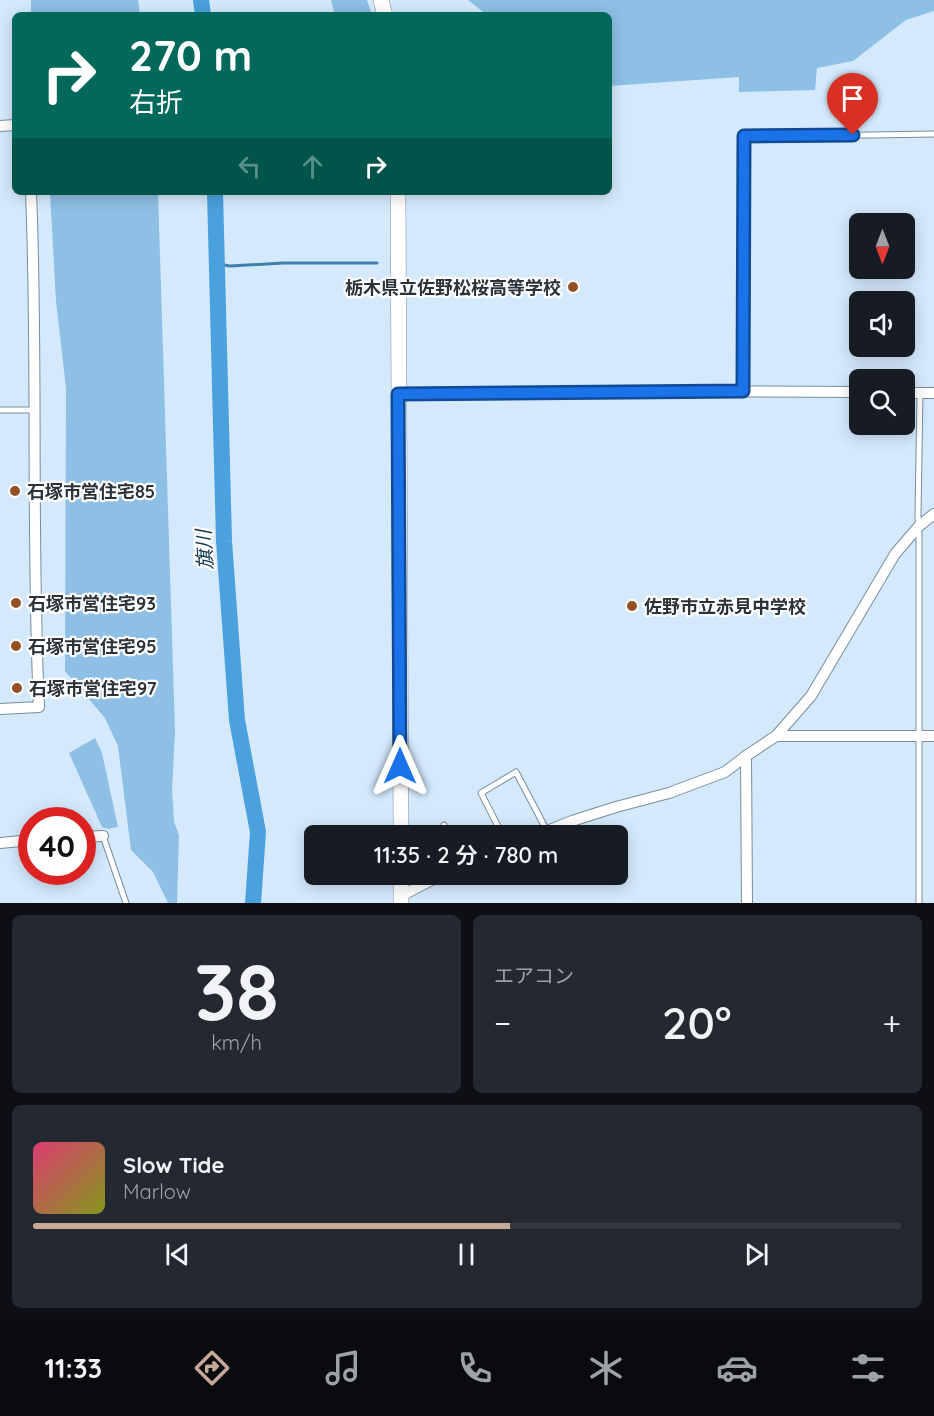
<!DOCTYPE html>
<html lang="ja">
<meta charset="utf-8">
<style>
body{margin:0;font-family:Quicksand,"Noto Sans JP",sans-serif;background:#242831;color:#f1f3f6;height:100vh;display:flex;flex-direction:column;font-size:22px;white-space:nowrap}
*{box-sizing:border-box;margin:0}
p{font-size:20px;color:#9ea1a6}
.icon{flex:none;width:33px;height:33px;fill:none;stroke:currentColor;stroke-width:2;stroke-linecap:round;stroke-linejoin:round}
.map{position:relative;height:903px;overflow:hidden}
.drawer{display:flex;flex-direction:column;gap:12px;padding:12px;background:#0d0f14;flex:1}
.drawer>*{flex:none}
.hud{position:absolute;left:12px;top:12px;width:600px;height:183px;border-radius:9px;box-shadow:0 3px 15px #0003;background:#00695c;color:#fff;overflow:hidden}
.needle{width:39px;rotate:180deg}
.buttons{position:absolute;left:849px;top:213px;display:grid;gap:12px}
.buttons a{display:grid;place-items:center;width:66px;height:66px;border-radius:9px;background:#171b24;box-shadow:0 3px 15px #0003;font-size:30px}
.speed{position:absolute;left:18px;top:807px;display:flex;gap:12px;font-size:30px;font-weight:700;text-align:center}
.speed>*{display:grid;place-content:center;width:78px;height:78px;border-radius:50%;background:#171b24;box-shadow:0 3px 15px #0003;line-height:1}
.speed .limit{border:9px solid #d22;background:#fff;color:#111}
.pin{position:absolute;display:grid;place-items:center;width:51px;height:51px;color:#fff;margin:-62px -26px;border-radius:50% 50% 50% 0;rotate:-45deg;box-shadow:0 0 6px #0007}
.pin .icon{rotate:45deg}
.me{position:absolute;width:66px;margin:-33px;rotate:0deg;stroke-linejoin:round;filter:drop-shadow(0 0 4px #0008)}
.turn{display:flex;align-items:center;gap:21px;height:126px;padding:0 18px;font-size:27px}
.turn .icon{width:78px;height:78px;stroke-width:2.5}
.turn b{display:block;font-size:42px;line-height:51px}
.lanes{display:flex;align-items:center;height:57px;padding:0 18px;background:#0003;justify-content:center;gap:30px;direction:ltr}
.lanes .off{opacity:.35}
.big{font-size:45px;font-weight:600;line-height:1.1}
.drawer .tile{flex:1;display:flex;flex-direction:column;justify-content:center;gap:9px;min-width:0;padding:0 21px;border-radius:9px;background:#242831}
.drawer .dial{align-items:center;gap:0}
.dial b{font-size:78px;line-height:1}
.song{display:flex;align-items:center;gap:18px}
.cover{width:72px;height:72px;border-radius:9px;background:linear-gradient(135deg,hsl(340 70% 55%),hsl(70 70% 35%))}
.played{height:6px;border-radius:3px;background:linear-gradient(90deg,#c7a998 55%,#363941 55%)}
.keys{display:flex;justify-content:space-around;direction:ltr}
.heat{display:flex;justify-content:space-between;align-items:center;font-size:33px;direction:ltr}
.drawer .tiles{flex:1;display:grid;gap:12px;grid-template-columns:1fr 1fr}
.tile:last-child{grid-column:span 2}
.trip{position:absolute;left:304px;top:825px;width:324px;height:60px;border-radius:9px;background:#171b24;box-shadow:0 3px 15px #0003;font-weight:600;line-height:60px;text-align:center}
.dock{display:flex;height:96px;justify-content:space-around;align-items:center;background:#090b0e;color:#9ea1a6}
.dock .icon{width:42px;height:42px}
.dock .current{color:#c7a998}
.dock b{font-size:27px;color:#f1f3f6}
.map>svg:first-child{display:block}
.green{fill:#8ebfe5}
.lines{fill:none;stroke-linecap:round;stroke-linejoin:round}
.stream{stroke:#4080ac;stroke-width:3}
.river{stroke:#4aa1dd;stroke-width:16}
.lane-casing{stroke:#788d9d;stroke-width:7}
.street-casing{stroke:#788d9d;stroke-width:12}
.secondary-casing{stroke:#788d9d;stroke-width:16}
.lane{stroke:#fff;stroke-width:5}
.street{stroke:#fff;stroke-width:10}
.secondary{stroke:#fff;stroke-width:15}
.route-casing{stroke:#114b97;stroke-width:15}
.route{stroke:#1a73e8;stroke-width:10}
.poi-dot{fill:#944f24;stroke:#fff;stroke-width:2}
.labels{text-anchor:middle;dominant-baseline:central;stroke-width:4.5;stroke-linejoin:round;paint-order:stroke}
.poi-label{font-size:18px;font-weight:bold;fill:#2a333a;stroke:#fff;text-anchor:start}
.water-label{font-size:20px;font-style:italic;fill:#133750;stroke:#fff}
</style>
<div class="map">
<svg width="934" height="903" viewBox="0 0 934 903">
<rect width="100%" height="100%" fill="#d4eafc"/>
<!-- green -->
<g class="green">
<polygon points="31,0 138,0 140,15 31,15"/>
<polygon points="331,0 367,0 372,15 335,15"/>
<polygon points="468,0 934,0 934,11 906,20 853,61 817,68 815,90 739,92 739,77 609,86 609,15 487,15"/>
<polygon points="50,192 158,192 175,732 172,790 174,822 179,835 177,903 168,903 153,872 131,850 118,746 105,718 65,671 66,388 56,301"/>
<polygon points="95,738 102,753 118,827 108,829 102,827 69,753"/>
</g>
<g class="lines">
<!-- stream -->
<polyline class="stream" points="218,264 230,266 283,263 377,263"/>
<!-- river -->
<g class="river">
<polyline points="201,0 203,15"/>
<polyline points="215,192 224,541 237,720 258,832 253,903"/>
</g>
<defs>
<g id="lane">
<polyline points="743,391 744,137 934,134"/>
<polyline points="0,410 34,410"/>
<polyline points="444,825 449,836"/>
<polyline points="103,836 126,903"/>
<polyline points="503,836 481,793 516,772 547,831"/>
<polyline points="919,903 919,538 918,515 920,393"/>
</g>
<g id="street">
<polyline points="0,126 15,125"/>
<polyline points="904,393 934,393"/>
<polyline points="398,394 668,391 860,392"/>
<path d="M0 709 39 707C31 535 38 364 31 192"/>
<polyline points="776,736 934,736"/>
<polyline points="746,756 747,903"/>
<polyline points="535,836 572,821 616,807 669,793 725,772 746,756 776,736 811,696 895,554 919,526 934,514"/>
<polyline points="82,837 103,836"/>
<polyline points="0,843 32,840"/>
<polyline points="401,896 443,874"/>
</g>
<g id="secondary">
<polyline points="381,0 385,15"/>
<polyline points="398,192 401,836"/>
<polyline points="401,874 401,903"/>
</g>
</defs>
<!-- lane casing -->
<use href="#lane" class="lane-casing"/>
<!-- street casing -->
<use href="#street" class="street-casing"/>
<!-- secondary casing -->
<use href="#secondary" class="secondary-casing"/>
<!-- lane -->
<use href="#lane" class="lane"/>
<!-- street -->
<use href="#street" class="street"/>
<!-- secondary -->
<use href="#secondary" class="secondary"/>
</g>
<g class="lines">
<defs>
<polyline id="route" points="400,766 398,394 743,391 744,136 853,135"/>
</defs>
<!-- route casing -->
<use href="#route" class="route-casing"/>
<!-- route -->
<use href="#route" class="route"/>
</g>
<!-- markers -->
<g class="poi-dot">
<circle cx="573" cy="287" r="6"/>
<circle cx="15" cy="491" r="6"/>
<circle cx="16" cy="603" r="6"/>
<circle cx="632" cy="606" r="6"/>
<circle cx="16" cy="646" r="6"/>
<circle cx="17" cy="688" r="6"/>
</g>
<g class="labels">
<!-- poi labels -->
<g class="poi-label">
<text x="561" y="287" text-anchor="end">栃木県立佐野松桜高等学校</text>
<text x="27" y="491">石塚市営住宅85</text>
<text x="28" y="603">石塚市営住宅93</text>
<text x="644" y="606">佐野市立赤見中学校</text>
<text x="28" y="646">石塚市営住宅95</text>
<text x="29" y="688">石塚市営住宅97</text>
</g>
<!-- water labels -->
<g class="water-label">
<text transform="translate(204 550) rotate(-93)">旗川</text>
</g>
</g>
</svg>
<div class="buttons">
<a><svg class="needle" viewBox="-14 -14 28 28"><path d="M0-13l5 13h-10z" fill="#e53935"/><path d="M0 13l5-13h-10z" fill="#9ea1a6"/></svg></a>
<a><svg class="icon" aria-label="sound" viewBox="0 0 24 24"><path d="M4 9h4l5-4v14l-5-4H4zM17 9q2 3 0 6"/></svg></a>
<a><svg class="icon" aria-label="search" viewBox="0 0 24 24"><circle cx="10" cy="10" r="6"/><path d="M15 15l6 6"/></svg></a>
</div>
<div class="speed"><div class="limit">40</div></div>
<div class="pin" style="left:853px;top:135px;background:#d93025"><svg class="icon" aria-label="arrive" viewBox="0 0 24 24"><path d="M6 21V4h12l-3 4 3 4H6"/></svg></div>
<svg class="me" style="left:400px;top:766px" viewBox="-20 -20 40 40"><path d="M0-17L14 15 0 8-14 15z" fill="#1a73e8" stroke="#fff" stroke-width="4"/></svg>
<div class="trip">11:35 · 2 分 · 780 m</div>
<div class="hud">
<div class="turn"><svg class="icon" aria-label="right" viewBox="0 0 24 24"><path d="M7 20v-9h11M14 6l5 5-5 5"/></svg><div><b>270 m</b>右折</div></div>
<div class="lanes"><svg class="icon off" aria-label="left" viewBox="0 0 24 24"><path d="M17 20v-9H6M10 6l-5 5 5 5"/></svg><svg class="icon off" aria-label="ahead" viewBox="0 0 24 24"><path d="M12 20V5M6 11l6-6 6 6"/></svg><svg class="icon" aria-label="right" viewBox="0 0 24 24"><path d="M7 20v-9h11M14 6l5 5-5 5"/></svg></div>
</div>
</div>
<section class="drawer">
<div class="tiles">
<div class="tile dial"><b>38</b><p>km/h</p></div>
<div class="tile"><p>エアコン</p>
<div class="heat"><a>−</a><b class="big">20°</b><a>+</a></div>
</div>
<div class="tile">
<div class="song"><i class="cover"></i><div><b>Slow Tide</b><p>Marlow</p></div></div>
<div class="played"></div>
<div class="keys"><svg class="icon" aria-label="previous" viewBox="0 0 24 24"><path d="M18 5L8 12l10 7zM5 5v14"/></svg><svg class="icon" aria-label="pause" viewBox="0 0 24 24"><path d="M8 5v14M16 5v14"/></svg><svg class="icon" aria-label="next" viewBox="0 0 24 24"><path d="M6 5l10 7-10 7zM19 5v14"/></svg></div>
</div>
</div>
</section>
<nav class="dock">
<b>11:33</b>
<svg class="icon current" aria-label="directions" viewBox="0 0 24 24"><path d="M12 3l9 9-9 9-9-9zM9 14v-3h6M13 9l2 2-2 2"/></svg>
<svg class="icon" aria-label="music" viewBox="0 0 24 24"><path d="M9 18V5l10-2v13"/><circle cx="6" cy="18" r="3"/><circle cx="16" cy="16" r="3"/></svg>
<svg class="icon" aria-label="phone" viewBox="0 0 24 24"><path d="M5 4h4l2 5-3 2q2 4 5 5l2-3 5 2v4C11 20 4 13 5 4z"/></svg>
<svg class="icon" aria-label="climate" viewBox="0 0 24 24"><path d="M12 3v18M4 7l16 10M4 17L20 7"/></svg>
<svg class="icon" aria-label="car" viewBox="0 0 24 24"><path d="M5 17H2v-5l4-1 3-4h7l3 4 3 1v5h-3M9 17h6M6 11h13"/><circle cx="7" cy="17" r="2"/><circle cx="17" cy="17" r="2"/></svg>
<svg class="icon" aria-label="filters" viewBox="0 0 24 24"><path d="M4 7h16M4 17h16"/><circle cx="9" cy="7" r="2"/><circle cx="15" cy="17" r="2"/></svg>
</nav>
